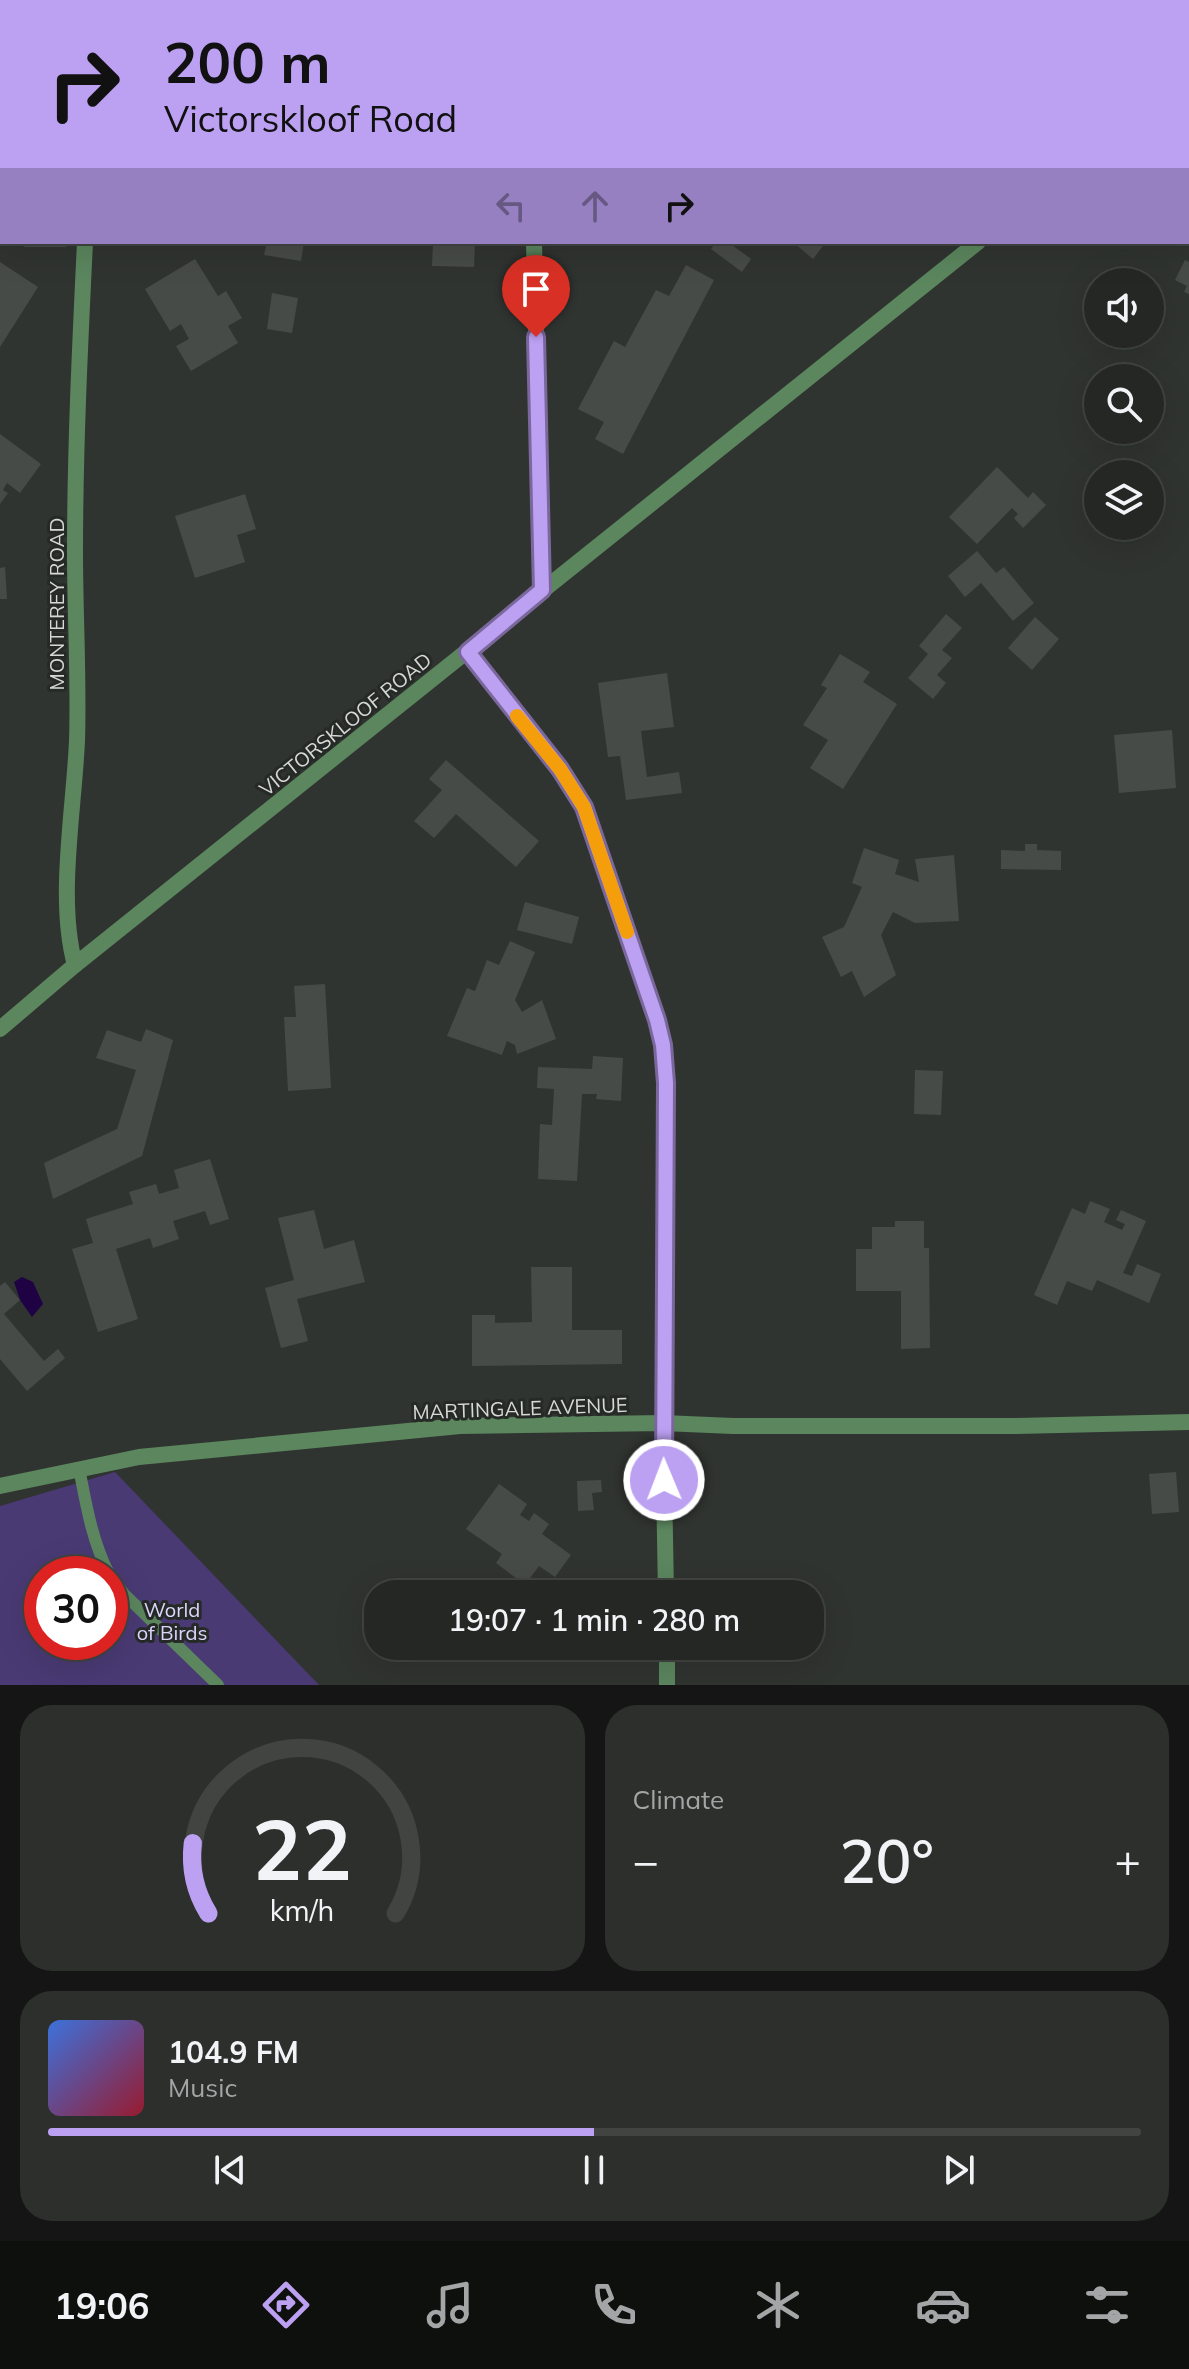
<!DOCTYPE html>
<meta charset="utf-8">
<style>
body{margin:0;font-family:Mulish,sans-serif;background:#2c2f2c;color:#f1f3f6;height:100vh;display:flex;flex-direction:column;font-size:30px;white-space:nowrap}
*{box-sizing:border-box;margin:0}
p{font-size:26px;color:#a3a5a6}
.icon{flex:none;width:44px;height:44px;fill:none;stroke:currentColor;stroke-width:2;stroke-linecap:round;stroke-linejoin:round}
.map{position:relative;height:1685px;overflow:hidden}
.side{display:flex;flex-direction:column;gap:20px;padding:20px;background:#141514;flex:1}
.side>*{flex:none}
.guide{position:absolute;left:0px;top:0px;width:1190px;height:244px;box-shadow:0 8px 32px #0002,0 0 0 2px #414441;background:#bca0f2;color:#111;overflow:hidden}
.buttons{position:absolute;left:1084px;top:268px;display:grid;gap:16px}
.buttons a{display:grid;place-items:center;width:80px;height:80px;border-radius:50%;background:#242724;box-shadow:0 8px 32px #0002,0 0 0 2px #414441;font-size:40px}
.speed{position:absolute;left:24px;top:1556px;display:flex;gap:16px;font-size:40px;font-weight:700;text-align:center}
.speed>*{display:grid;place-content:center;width:104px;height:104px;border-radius:50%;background:#242724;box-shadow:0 8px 32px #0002,0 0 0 2px #414441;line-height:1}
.speed .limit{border:12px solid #d22;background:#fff;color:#111}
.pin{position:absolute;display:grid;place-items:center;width:68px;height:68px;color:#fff;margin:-82px -34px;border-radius:50% 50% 50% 0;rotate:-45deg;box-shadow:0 0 8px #0007}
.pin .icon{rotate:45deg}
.me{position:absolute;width:88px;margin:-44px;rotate:359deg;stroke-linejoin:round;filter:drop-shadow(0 0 6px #0008)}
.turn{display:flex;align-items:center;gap:28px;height:168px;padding:0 32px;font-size:36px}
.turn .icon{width:104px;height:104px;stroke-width:2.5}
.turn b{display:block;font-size:56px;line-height:68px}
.lanes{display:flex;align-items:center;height:76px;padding:0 32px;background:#0003;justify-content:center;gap:40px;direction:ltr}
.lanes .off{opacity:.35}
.big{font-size:60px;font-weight:600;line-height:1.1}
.side .widget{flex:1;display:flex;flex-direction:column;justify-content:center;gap:12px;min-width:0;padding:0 28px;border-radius:32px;background:#2c2f2c}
.side .dial{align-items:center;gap:0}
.dial svg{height:208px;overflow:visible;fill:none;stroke:#414441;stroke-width:7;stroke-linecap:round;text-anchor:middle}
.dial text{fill:#f1f3f6;stroke:none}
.song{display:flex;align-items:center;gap:24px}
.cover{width:96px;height:96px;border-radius:12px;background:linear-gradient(135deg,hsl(220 70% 55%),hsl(350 70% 35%))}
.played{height:8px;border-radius:4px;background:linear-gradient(90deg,#bca0f2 50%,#414441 50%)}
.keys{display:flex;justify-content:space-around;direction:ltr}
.heat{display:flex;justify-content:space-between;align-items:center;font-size:44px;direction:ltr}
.side .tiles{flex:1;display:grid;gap:20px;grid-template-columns:1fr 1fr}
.widget:last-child{grid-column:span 2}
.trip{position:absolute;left:364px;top:1580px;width:460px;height:80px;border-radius:32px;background:#242724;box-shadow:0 8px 32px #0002,0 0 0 2px #414441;font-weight:600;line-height:80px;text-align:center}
.menu{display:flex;height:128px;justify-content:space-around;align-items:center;background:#0e100e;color:#a3a5a6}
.menu .icon{width:56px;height:56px}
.menu .selected{color:#bca0f2}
.menu b{font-size:36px;color:#f1f3f6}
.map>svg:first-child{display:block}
.green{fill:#4a3a74;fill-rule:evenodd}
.water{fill:#1e0244}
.building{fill:#474b47}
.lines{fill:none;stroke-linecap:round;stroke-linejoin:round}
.service{stroke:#5b865e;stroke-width:12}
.minor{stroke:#5b865e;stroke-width:16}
.route-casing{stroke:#7a689d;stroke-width:20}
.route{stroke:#bca0f2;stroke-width:14}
.slow{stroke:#f59e0b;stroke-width:14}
.labels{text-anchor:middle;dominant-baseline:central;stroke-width:6;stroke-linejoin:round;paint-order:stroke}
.street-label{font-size:20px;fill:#d5d8d6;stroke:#262a26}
.park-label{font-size:20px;fill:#dcd5fe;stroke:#262a26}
</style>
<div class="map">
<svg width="1189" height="1685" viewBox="0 0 1189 1685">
<rect width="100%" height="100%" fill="#303430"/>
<!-- green -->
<path class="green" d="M115 1472 319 1685H0V1506ZM42 1574H110V1642H42Z"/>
<!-- water -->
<polygon class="water" points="22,1277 33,1282 43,1304 32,1317 20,1300 14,1282"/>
<!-- building -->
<g class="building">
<polygon points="14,242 66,242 66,247 25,247"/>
<polygon points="267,242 304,242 301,261 264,255"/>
<polygon points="433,242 475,242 474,267 432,266"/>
<polygon points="716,242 728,242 751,259 742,272 711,249"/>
<polygon points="793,242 826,242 813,259"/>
<polygon points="195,259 218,296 226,291 242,318 228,326 238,343 191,371 176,346 189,339 181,324 170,331 145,289"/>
<polygon points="1185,260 1189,262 1189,294 1184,292 1187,286 1175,280"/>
<polygon points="0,262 38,287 0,347"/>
<polygon points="686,265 714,280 623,454 595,439 604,422 578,409 614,341 625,347 656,290 669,296"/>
<polygon points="272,293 298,298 292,333 267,329"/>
<polygon points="0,434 41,464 20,493 7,483 3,490 8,493 0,504"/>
<polygon points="997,467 1028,498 1033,492 1046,505 1023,528 1014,518 1018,514 1012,508 977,544 949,517"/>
<polygon points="245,494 256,529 237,535 245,562 195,578 175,516"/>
<polygon points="977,551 996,573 1004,567 1034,603 1013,621 981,583 965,597 948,576"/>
<polygon points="5,567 7,599 0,599 0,568"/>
<polygon points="946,614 962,628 942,650 952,658 937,675 946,683 933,699 908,678 928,654 919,646"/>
<polygon points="1035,617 1059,639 1032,670 1008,648"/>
<polygon points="840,654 870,672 863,682 897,704 843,789 810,768 828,740 803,725 827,688 821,685"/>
<polygon points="667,673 674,727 641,731 647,777 679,772 682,793 626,800 620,756 608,757 598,683"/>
<polygon points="1172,730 1176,788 1119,793 1114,735"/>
<polygon points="446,760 539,841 516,867 456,814 434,838 414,821 442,790 429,779"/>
<polygon points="1025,844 1037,844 1037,850 1061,851 1061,870 1001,869 1001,850 1025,851"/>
<polygon points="864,848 899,860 895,874 919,882 915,859 954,855 959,921 915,923 893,912 881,935 896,975 864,997 852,971 841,977 822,937 844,927 862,887 852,883"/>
<polygon points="525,902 579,917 572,944 517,930"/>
<polygon points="510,941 535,952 515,1000 522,1012 542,1000 556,1039 517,1054 515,1045 507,1041 502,1055 447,1036 467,988 475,991 487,960 499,965"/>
<polygon points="325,984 331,1088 288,1091 284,1017 296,1017 294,986"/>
<polygon points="146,1029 173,1040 142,1156 53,1199 44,1163 117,1129 136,1070 96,1058 107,1030 141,1042"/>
<polygon points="593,1056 623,1058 621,1101 596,1099 597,1094 582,1094 577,1181 538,1179 540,1124 552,1125 554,1089 537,1088 538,1067 592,1069"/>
<polygon points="915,1070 943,1071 941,1115 914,1114"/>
<polygon points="210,1159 229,1219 210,1225 205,1211 173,1221 179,1239 153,1248 150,1238 116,1249 138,1319 98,1332 72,1249 93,1243 86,1219 133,1204 129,1192 156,1184 159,1194 179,1188 174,1170"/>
<polygon points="1090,1201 1110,1209 1104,1222 1122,1230 1125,1224 1116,1220 1121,1210 1146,1221 1123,1273 1132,1276 1137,1264 1161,1274 1149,1303 1097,1280 1092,1291 1067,1281 1057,1305 1034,1295 1072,1208 1085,1214"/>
<polygon points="314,1210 324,1249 354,1240 365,1282 297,1299 308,1341 281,1348 265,1288 294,1280 278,1218"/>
<polygon points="895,1221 924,1221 924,1248 929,1248 930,1348 901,1349 901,1291 856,1291 856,1249 872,1249 872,1227 895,1227"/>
<polygon points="531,1267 572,1267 572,1330 622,1330 622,1364 472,1366 472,1315 495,1315 495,1323 532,1322"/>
<polygon points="5,1282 20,1300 4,1314 44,1361 58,1349 65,1358 27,1391 0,1359 0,1286"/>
<polygon points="1176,1472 1179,1512 1152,1514 1149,1474"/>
<polygon points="601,1480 602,1492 592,1493 594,1510 578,1511 577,1481"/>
<polygon points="499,1484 527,1504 520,1515 529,1521 534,1513 549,1524 542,1534 571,1555 555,1577 539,1566 525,1585 496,1563 502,1554 466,1529"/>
<rect x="594" y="1646" width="17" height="5"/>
</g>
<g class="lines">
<!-- service -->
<g class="service">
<path d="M79 1468C86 1504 92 1541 109 1574"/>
<polyline points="110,1575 124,1594 218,1685"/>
</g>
<!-- minor -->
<g class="minor">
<polyline points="570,2 571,0"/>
<polyline points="1188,89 1189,89"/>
<polyline points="534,242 542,590"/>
<polyline points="468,652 560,769 584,807 657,1020 666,1065 666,1083 663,1423 666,1594"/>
<path d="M75 965C57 900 74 810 77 741 79 679 75 615 75 552 75 449 80 345 85 242"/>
<polyline points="0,1029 75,965 978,242"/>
<polyline points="0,1486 139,1457 460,1426 663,1423 733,1426 1013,1426 1189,1422"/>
<polyline points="667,1685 667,1646"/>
</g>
</g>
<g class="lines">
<defs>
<polyline id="route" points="536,337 542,590 468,652 560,769 584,807 657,1020 663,1045 666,1083 664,1480"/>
</defs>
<!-- route casing -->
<use href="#route" class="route-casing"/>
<!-- route -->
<use href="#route" class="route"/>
<!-- slow -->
<polyline class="slow" points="517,716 560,769 584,807 627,932"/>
</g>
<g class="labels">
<!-- street labels -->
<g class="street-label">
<text transform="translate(56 604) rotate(-90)">MONTEREY ROAD</text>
<text transform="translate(345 724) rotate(-39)">VICTORSKLOOF ROAD</text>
<text transform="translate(520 1408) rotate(-2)">MARTINGALE AVENUE</text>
</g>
<!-- park labels -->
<g class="park-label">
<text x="172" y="1609">World<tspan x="172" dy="23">of Birds</tspan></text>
</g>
</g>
</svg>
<div class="buttons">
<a><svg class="icon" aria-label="sound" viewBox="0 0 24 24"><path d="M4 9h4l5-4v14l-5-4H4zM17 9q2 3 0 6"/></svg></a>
<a><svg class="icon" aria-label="search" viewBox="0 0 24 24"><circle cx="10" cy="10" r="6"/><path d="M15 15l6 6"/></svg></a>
<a><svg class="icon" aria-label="layers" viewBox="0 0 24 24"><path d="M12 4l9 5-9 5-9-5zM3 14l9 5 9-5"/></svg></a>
</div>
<div class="speed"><div class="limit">30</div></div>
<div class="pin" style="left:536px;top:337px;background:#d93025"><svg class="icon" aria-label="arrive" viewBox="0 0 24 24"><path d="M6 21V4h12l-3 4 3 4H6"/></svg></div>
<svg class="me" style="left:664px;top:1480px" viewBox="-20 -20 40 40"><circle r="17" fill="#bca0f2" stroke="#fff" stroke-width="3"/><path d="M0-11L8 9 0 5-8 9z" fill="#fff"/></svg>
<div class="trip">19:07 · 1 min · 280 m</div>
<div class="guide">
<div class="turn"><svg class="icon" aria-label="right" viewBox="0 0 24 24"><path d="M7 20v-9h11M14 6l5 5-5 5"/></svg><div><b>200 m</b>Victorskloof Road</div></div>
<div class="lanes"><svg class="icon off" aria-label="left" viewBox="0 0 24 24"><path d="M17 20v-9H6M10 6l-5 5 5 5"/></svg><svg class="icon off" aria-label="ahead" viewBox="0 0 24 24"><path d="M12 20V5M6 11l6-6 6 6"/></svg><svg class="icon" aria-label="right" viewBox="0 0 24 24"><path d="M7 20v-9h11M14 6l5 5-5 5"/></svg></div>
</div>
</div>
<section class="side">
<div class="tiles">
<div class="widget dial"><svg viewBox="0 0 100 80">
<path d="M14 69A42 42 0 1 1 86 69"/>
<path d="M14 69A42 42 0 0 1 8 42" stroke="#bca0f2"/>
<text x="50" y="56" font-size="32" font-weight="700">22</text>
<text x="50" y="72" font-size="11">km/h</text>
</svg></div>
<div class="widget"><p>Climate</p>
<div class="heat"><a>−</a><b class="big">20°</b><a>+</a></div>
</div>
<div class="widget">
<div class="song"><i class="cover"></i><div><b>104.9 FM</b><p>Music</p></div></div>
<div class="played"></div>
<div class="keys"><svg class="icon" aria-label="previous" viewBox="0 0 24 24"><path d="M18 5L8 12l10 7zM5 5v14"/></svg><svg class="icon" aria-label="pause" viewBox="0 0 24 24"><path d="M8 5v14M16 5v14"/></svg><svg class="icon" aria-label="next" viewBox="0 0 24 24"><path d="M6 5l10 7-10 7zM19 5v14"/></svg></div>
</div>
</div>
</section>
<nav class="menu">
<b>19:06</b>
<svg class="icon selected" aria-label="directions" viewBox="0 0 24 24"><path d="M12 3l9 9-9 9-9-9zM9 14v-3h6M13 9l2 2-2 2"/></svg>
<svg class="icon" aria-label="music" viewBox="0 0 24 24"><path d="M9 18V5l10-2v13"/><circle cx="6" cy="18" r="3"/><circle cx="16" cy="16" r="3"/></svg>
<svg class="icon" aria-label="phone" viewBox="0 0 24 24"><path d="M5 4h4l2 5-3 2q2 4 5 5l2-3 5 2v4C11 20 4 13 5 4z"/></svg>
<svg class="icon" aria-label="climate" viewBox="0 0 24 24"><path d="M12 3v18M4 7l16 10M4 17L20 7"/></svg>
<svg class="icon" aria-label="car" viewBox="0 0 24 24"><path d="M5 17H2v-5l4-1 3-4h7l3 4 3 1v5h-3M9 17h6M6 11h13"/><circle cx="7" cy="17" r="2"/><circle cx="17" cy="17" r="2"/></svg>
<svg class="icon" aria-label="filters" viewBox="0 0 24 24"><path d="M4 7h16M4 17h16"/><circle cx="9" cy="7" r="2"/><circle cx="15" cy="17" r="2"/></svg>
</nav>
